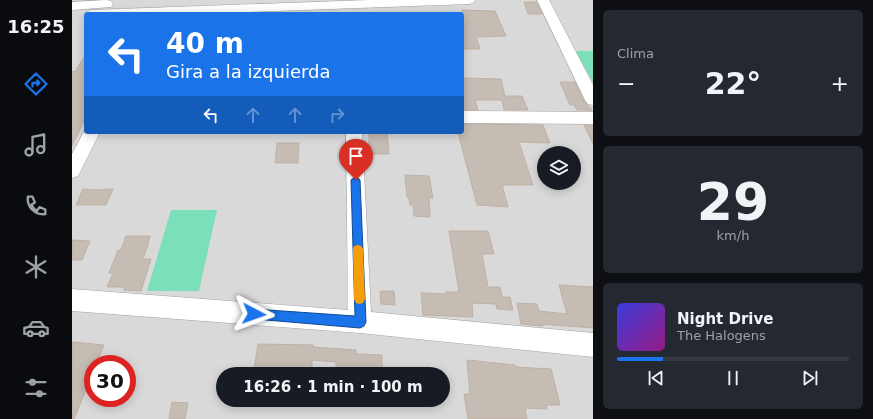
<!DOCTYPE html>
<html lang="es">
<meta charset="utf-8">
<style>
body{margin:0;font-family:"DejaVu Sans",sans-serif;background:#242831;color:#f1f3f6;height:100vh;display:flex;flex-direction:column;font-size:15px;white-space:nowrap}
*{box-sizing:border-box;margin:0}
p{font-size:13px;color:#9ea1a6}
.icon{flex:none;width:22px;height:22px;fill:none;stroke:currentColor;stroke-width:2;stroke-linecap:round;stroke-linejoin:round}
.map{position:relative;flex:1;overflow:hidden}
.drawer{display:flex;flex-direction:column;gap:10px;padding:10px;background:#0d0f14;width:280px}
.drawer>*{flex:none}
.top-card{position:absolute;left:12px;top:12px;width:380px;height:122px;border-radius:4px;box-shadow:0 2px 10px #0003;background:#1a73e8;color:#fff;overflow:hidden}
.buttons{position:absolute;left:465px;top:146px;display:grid;gap:8px}
.buttons a{display:grid;place-items:center;width:44px;height:44px;border-radius:50%;background:#171b24;box-shadow:0 2px 10px #0003;font-size:20px}
.speed{position:absolute;left:12px;top:355px;display:flex;gap:8px;font-size:20px;font-weight:700;text-align:center}
.speed>*{display:grid;place-content:center;width:52px;height:52px;border-radius:50%;background:#171b24;box-shadow:0 2px 10px #0003;line-height:1}
.speed .limit{border:6px solid #d22;background:#fff;color:#111}
.pin{position:absolute;display:grid;place-items:center;width:34px;height:34px;color:#fff;margin:-41px -17px;border-radius:50% 50% 50% 0;rotate:-45deg;box-shadow:0 0 4px #0007}
.pin .icon{rotate:45deg}
.me{position:absolute;width:44px;margin:-22px;rotate:94deg;stroke-linejoin:round;filter:drop-shadow(0 0 3px #0008)}
.turn{display:flex;align-items:center;gap:14px;height:84px;padding:0 16px;font-size:18px}
.turn .icon{width:52px;height:52px;stroke-width:2.5}
.turn b{display:block;font-size:28px;line-height:34px}
.lanes{display:flex;align-items:center;height:38px;padding:0 16px;background:#0003;justify-content:center;gap:20px;direction:ltr}
.lanes .off{opacity:.35}
.big{font-size:30px;font-weight:700;line-height:1.1}
.drawer .widget{flex:1;display:flex;flex-direction:column;justify-content:center;gap:6px;min-width:0;padding:0 14px;border-radius:6px;background:#242831}
.drawer .dial{align-items:center;gap:0}
.dial b{font-size:52px;line-height:1}
.song{display:flex;align-items:center;gap:12px}
.cover{width:48px;height:48px;border-radius:6px;background:linear-gradient(135deg,hsl(240 70% 55%),hsl(310 70% 35%))}
.played{height:4px;border-radius:2px;background:linear-gradient(90deg,#1a73e8 20%,#363941 20%)}
.keys{display:flex;justify-content:space-around;direction:ltr}
.heat{display:flex;justify-content:space-between;align-items:center;font-size:22px;direction:ltr}
.trip{position:absolute;left:144px;top:367px;width:234px;height:40px;border-radius:20px;background:#171b24;box-shadow:0 2px 10px #0003;font-weight:700;line-height:40px;text-align:center}
main{display:flex;flex:1;min-height:0}
.dock{display:flex;flex-direction:column;width:72px;justify-content:space-around;align-items:center;background:#090b0e;color:#9ea1a6}
.dock .icon{width:28px;height:28px}
.dock .on{color:#1a73e8}
.dock b{font-size:18px;color:#f1f3f6}
.map>svg:first-child{display:block}
.residential{fill:#dad9d9;fill-rule:evenodd}
.pitch{fill:#7be0b9}
.building{fill:#c5bcb4;stroke:#c0b0a3}
.lines{fill:none;stroke-linecap:round;stroke-linejoin:round}
.minor-casing{stroke:#a3a3a3;stroke-width:1}
.minor{fill:#fff;fill-rule:evenodd}
.route{fill:#1a73e8;stroke:#114b97}
.slow{fill:#f59e0b}
</style>
<main>
<nav class="dock">
<b>16:25</b>
<svg class="icon on" aria-label="directions" viewBox="0 0 24 24"><path d="M12 3l9 9-9 9-9-9zM9 14v-3h6M13 9l2 2-2 2"/></svg>
<svg class="icon" aria-label="music" viewBox="0 0 24 24"><path d="M9 18V5l10-2v13"/><circle cx="6" cy="18" r="3"/><circle cx="16" cy="16" r="3"/></svg>
<svg class="icon" aria-label="phone" viewBox="0 0 24 24"><path d="M5 4h4l2 5-3 2q2 4 5 5l2-3 5 2v4C11 20 4 13 5 4z"/></svg>
<svg class="icon" aria-label="climate" viewBox="0 0 24 24"><path d="M12 3v18M4 7l16 10M4 17L20 7"/></svg>
<svg class="icon" aria-label="car" viewBox="0 0 24 24"><path d="M5 17H2v-5l4-1 3-4h7l3 4 3 1v5h-3M9 17h6M6 11h13"/><circle cx="7" cy="17" r="2"/><circle cx="17" cy="17" r="2"/></svg>
<svg class="icon" aria-label="filters" viewBox="0 0 24 24"><path d="M4 7h16M4 17h16"/><circle cx="9" cy="7" r="2"/><circle cx="15" cy="17" r="2"/></svg>
</nav>
<div class="map">
<svg width="521" height="419" viewBox="0 0 521 419">
<rect width="100%" height="100%" fill="#eee9e1"/>
<!-- residential -->
<path class="residential" d="M0 0H521V419H0ZM14 14H390V132H14ZM472 153H502V183H472ZM21 364H55V398H21ZM151 374H371V400H151Z"/>
<!-- pitch -->
<g class="pitch">
<polygon points="503,51 521,51 521,82"/>
<polygon points="99,210 145,210 127,291 75,291"/>
</g>
<!-- building -->
<g class="building">
<polygon points="452,2 464,2 470,14 456,14"/>
<polygon points="390,10 423,11 434,36 404,37 408,49 390,49"/>
<polygon points="14,54 14,117 0,146 0,71 3,72"/>
<polygon points="390,78 429,79 433,96 450,96 456,110 432,110 430,100 403,100 406,110 390,110"/>
<polygon points="488,82 503,82 512,101 520,110 505,110 502,105 498,105"/>
<polygon points="390,124 471,125 478,143 447,142 461,185 430,185 436,207 405,205 386,132 390,132"/>
<polygon points="512,125 521,126 521,144"/>
<polygon points="297,132 315,132 317,154 297,154"/>
<polygon points="205,143 227,143 226,163 203,163"/>
<polygon points="333,175 357,176 361,198 357,198 358,217 342,216 341,205 338,205 337,197 335,197"/>
<polygon points="11,189 24,190 41,189 34,205 4,205"/>
<polygon points="377,231 416,231 422,254 410,254 416,287 428,287 430,297 438,297 441,310 425,309 424,304 400,303 401,317 351,315 349,293 375,294 374,292 387,292"/>
<polygon points="54,236 78,236 76,242 77,242 71,259 79,259 69,291 52,290 52,287 35,287 41,273 37,273 46,250 49,250"/>
<polygon points="0,240 18,241 10,260 0,260"/>
<polygon points="487,285 521,287 521,328 470,324 471,326 449,324 445,303 465,304 467,311 495,314"/>
<polygon points="308,291 322,291 323,305 309,304"/>
<polygon points="0,342 32,345 24,364 21,364 21,372 2,419 0,419"/>
<polygon points="186,344 241,345 241,347 284,350 284,354 310,355 310,374 287,374 287,370 264,368 264,362 240,360 240,370 219,369 219,371 182,369"/>
<polygon points="395,360 443,365 444,367 479,369 488,405 474,405 475,409 453,408 455,419 396,419 392,394 398,394"/>
<polygon points="100,402 116,403 113,419 97,419"/>
</g>
<g class="lines">
<defs>
<g id="minor">
<polygon points="35,0 39,1 41,4 39,7 0,10 0,2"/>
<polygon points="298,0 403,0 401,3 397,4 121,14 14,14 16,11 20,10"/>
<polygon points="465,0 477,0 521,85 521,105 516,104 513,100"/>
<polygon points="390,111 521,112 521,124 390,123"/>
<polygon points="14,128 14,132 28,132 6,176 0,178 0,154"/>
<polygon points="274,132 290,132 299,312 521,333 521,357 288,333 0,311 0,289 276,310"/>
</g>
</defs>
<!-- minor casing -->
<use href="#minor" class="minor-casing"/>
<!-- minor -->
<use href="#minor" class="minor"/>
</g>
<!-- route -->
<polygon class="route" points="284,176 288,180 294,322 292,326 288,328 182,319 178,318 177,314 178,310 182,309 283,316 279,180"/>
<!-- slow -->
<polygon class="slow" points="286,245 289,246 291,249 293,299 291,303 287,304 284,303 282,299 281,249 282,246"/>
</svg>
<div class="buttons">
<a><svg class="icon" aria-label="layers" viewBox="0 0 24 24"><path d="M12 4l9 5-9 5-9-5zM3 14l9 5 9-5"/></svg></a>
</div>
<div class="speed"><div class="limit">30</div></div>
<div class="pin" style="left:284px;top:180px;background:#d93025"><svg class="icon" aria-label="arrive" viewBox="0 0 24 24"><path d="M6 21V4h12l-3 4 3 4H6"/></svg></div>
<svg class="me" style="left:182px;top:314px" viewBox="-20 -20 40 40"><path d="M0-17L14 15 0 8-14 15z" fill="#1a73e8" stroke="#fff" stroke-width="4"/></svg>
<div class="trip">16:26 · 1 min · 100 m</div>
<div class="top-card">
<div class="turn"><svg class="icon" aria-label="left" viewBox="0 0 24 24"><path d="M17 20v-9H6M10 6l-5 5 5 5"/></svg><div><b>40 m</b>Gira a la izquierda</div></div>
<div class="lanes"><svg class="icon" aria-label="left" viewBox="0 0 24 24"><path d="M17 20v-9H6M10 6l-5 5 5 5"/></svg><svg class="icon off" aria-label="ahead" viewBox="0 0 24 24"><path d="M12 20V5M6 11l6-6 6 6"/></svg><svg class="icon off" aria-label="ahead" viewBox="0 0 24 24"><path d="M12 20V5M6 11l6-6 6 6"/></svg><svg class="icon off" aria-label="right" viewBox="0 0 24 24"><path d="M7 20v-9h11M14 6l5 5-5 5"/></svg></div>
</div>
</div>
<section class="drawer">
<div class="widget"><p>Clima</p>
<div class="heat"><a>−</a><b class="big">22°</b><a>+</a></div>
</div>
<div class="widget dial"><b>29</b><p>km/h</p></div>
<div class="widget">
<div class="song"><i class="cover"></i><div><b>Night Drive</b><p>The Halogens</p></div></div>
<div class="played"></div>
<div class="keys"><svg class="icon" aria-label="previous" viewBox="0 0 24 24"><path d="M18 5L8 12l10 7zM5 5v14"/></svg><svg class="icon" aria-label="pause" viewBox="0 0 24 24"><path d="M8 5v14M16 5v14"/></svg><svg class="icon" aria-label="next" viewBox="0 0 24 24"><path d="M6 5l10 7-10 7zM19 5v14"/></svg></div>
</div>
</section>
</main>
